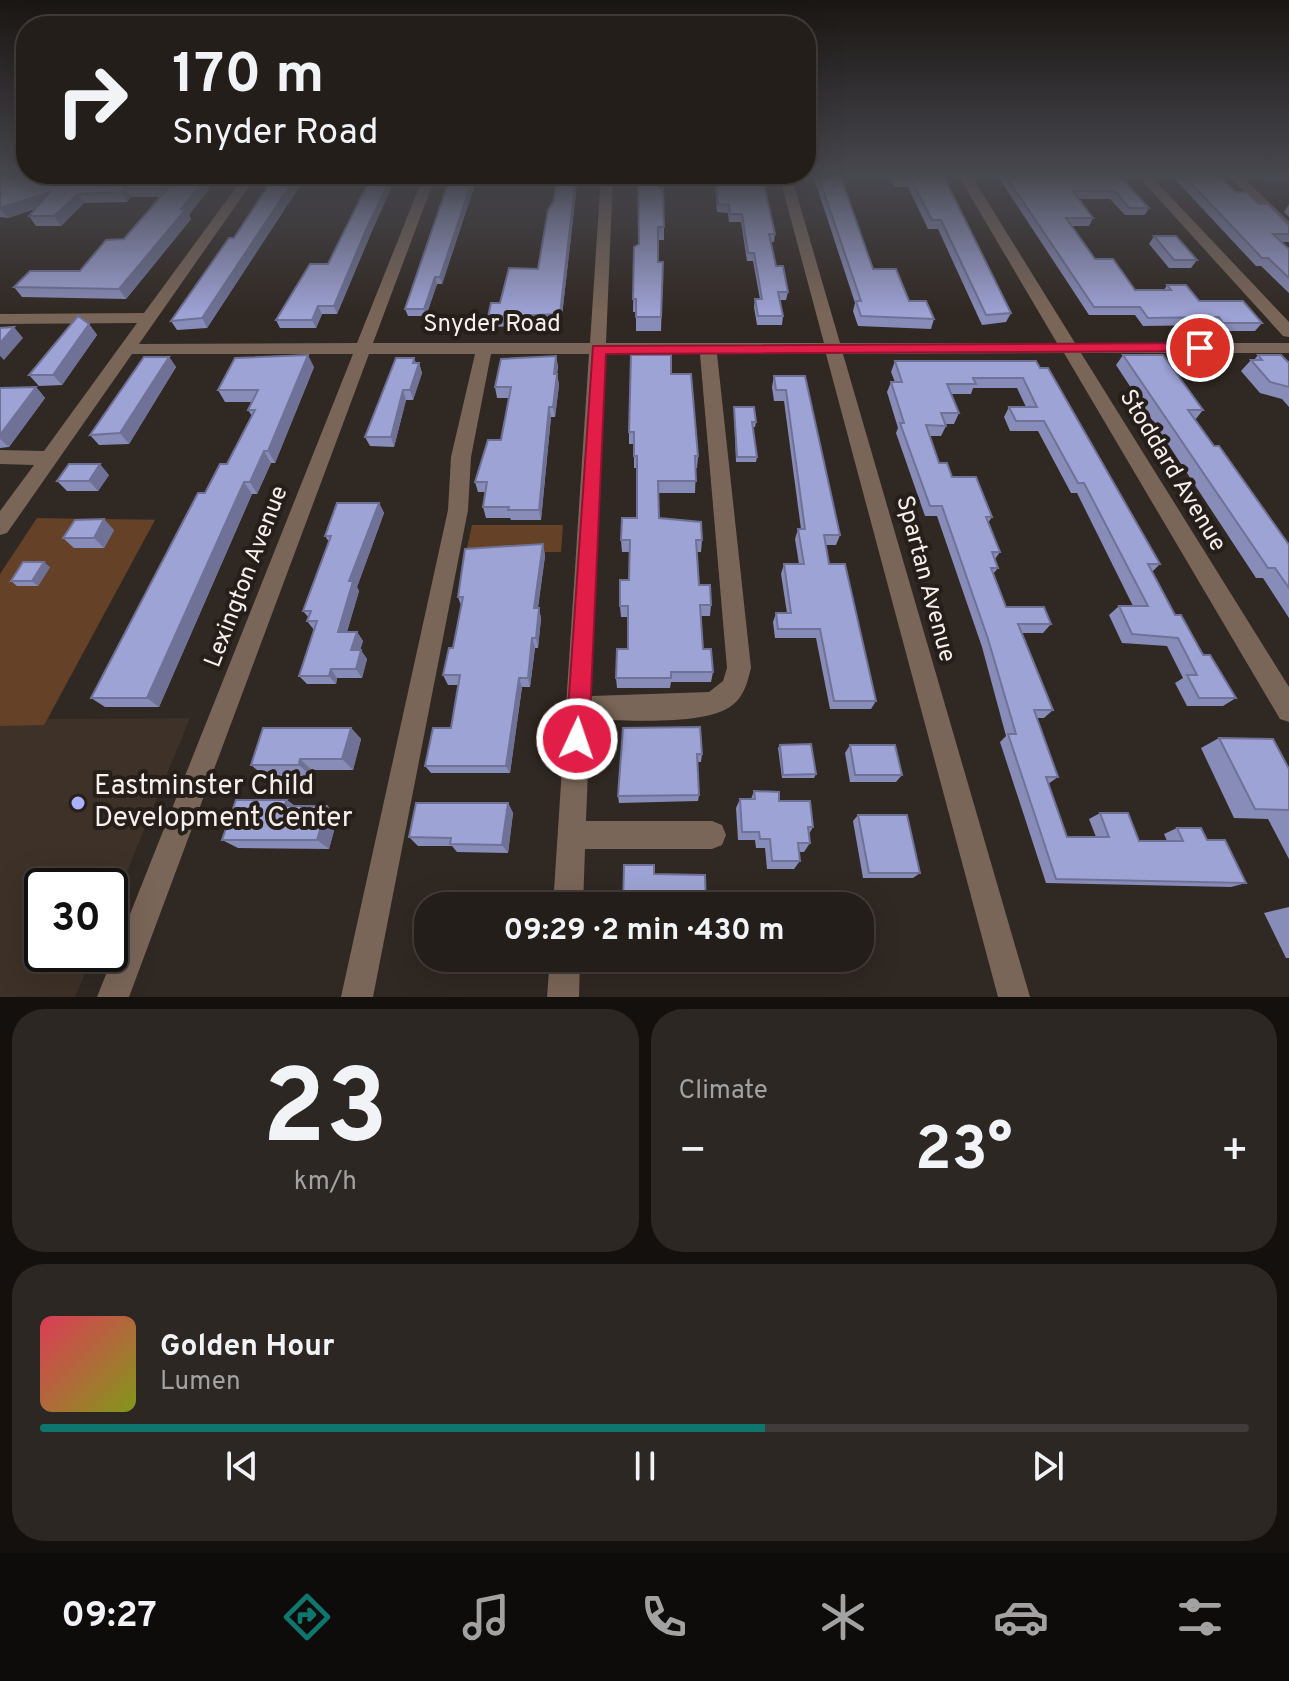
<!DOCTYPE html>
<meta charset="utf-8">
<style>
body{margin:0;font-family:Overpass,sans-serif;background:#2c2723;color:#f1f3f6;height:100vh;display:flex;flex-direction:column;font-size:30px;white-space:nowrap}
*{box-sizing:border-box;margin:0}
p{font-size:26px;color:#a3a2a2}
.icon{flex:none;width:44px;height:44px;fill:none;stroke:currentColor;stroke-width:2;stroke-linecap:round;stroke-linejoin:round}
.map{position:relative;height:997px;overflow:hidden}
.details{display:flex;flex-direction:column;gap:12px;padding:12px;background:#14100e;flex:1}
.details>*{flex:none}
.guide{position:absolute;left:16px;top:16px;width:800px;height:168px;border-radius:32px;box-shadow:0 8px 32px #0002,0 0 0 2px #413c39;background:#241e1a;color:#f1f3f6;overflow:hidden}
.speed{position:absolute;left:24px;top:868px;display:flex;gap:16px;font-size:40px;font-weight:700;text-align:center}
.speed>*{display:grid;place-content:center;width:104px;height:104px;border-radius:50%;background:#241e1a;box-shadow:0 8px 32px #0002,0 0 0 2px #413c39;line-height:1}
.speed .limit{border:4px solid #111;border-radius:12px;background:#fff;color:#111}
.pin{position:absolute;display:grid;place-items:center;width:68px;height:68px;color:#fff;margin:-34px;border:4px solid #fff;border-radius:50%;box-shadow:0 2px 8px #0007}
.me{position:absolute;width:88px;margin:-44px;rotate:3deg;stroke-linejoin:round;filter:drop-shadow(0 0 6px #0008)}
.turn{display:flex;align-items:center;gap:28px;height:168px;padding:0 24px;font-size:36px}
.turn .icon{width:104px;height:104px;stroke-width:2.5}
.turn b{display:block;font-size:56px;line-height:68px}
.big{font-size:60px;font-weight:700;line-height:1.1}
.details .widget{flex:1;display:flex;flex-direction:column;justify-content:center;gap:12px;min-width:0;padding:0 28px;border-radius:32px;background:#2c2723}
.details .dial{align-items:center;gap:0}
.dial b{font-size:104px;line-height:1}
.song{display:flex;align-items:center;gap:24px}
.cover{width:96px;height:96px;border-radius:12px;background:linear-gradient(135deg,hsl(350 70% 55%),hsl(70 70% 35%))}
.played{height:8px;border-radius:4px;background:linear-gradient(90deg,#0f766e 60%,#413c39 60%)}
.keys{display:flex;justify-content:space-around;direction:ltr}
.heat{display:flex;justify-content:space-between;align-items:center;font-size:44px;direction:ltr}
.details .tiles{flex:1;display:grid;gap:12px;grid-template-columns:1fr 1fr}
.widget:last-child{grid-column:span 2}
.trip{position:absolute;left:414px;top:892px;width:460px;height:80px;border-radius:32px;background:#241e1a;box-shadow:0 8px 32px #0002,0 0 0 2px #413c39;font-weight:700;line-height:80px;text-align:center}
.dock{display:flex;height:128px;justify-content:space-around;align-items:center;background:#0e0c0a;color:#a3a2a2}
.dock .icon{width:56px;height:56px}
.dock .on{color:#0f766e}
.dock b{font-size:36px;color:#f1f3f6}
.map>svg:first-child{display:block}
.built{fill:#3e3127}
.green{fill:#644127}
.lines{fill:none;stroke-linecap:round;stroke-linejoin:round}
.minor{fill:#7a6658;fill-rule:evenodd}
.wall{fill:#888cb8}
.shaded-wall{fill:#6f7296}
.building{fill:#9ea3d6;stroke:#6f7296;stroke-width:2}
.route{fill:#e11d48;stroke:#92132f;stroke-width:2}
.poi-dot{fill:#a9b0fc;stroke:#261e19;stroke-width:3}
.labels{text-anchor:middle;dominant-baseline:central;stroke-width:8;stroke-linejoin:round;paint-order:stroke}
.street-label{font-size:24px;fill:#f5f0ec;stroke:#261e19}
.near-poi-label{font-size:28px;fill:#f5f0ec;stroke:#261e19;text-anchor:start}
</style>
<div class="map">
<svg width="1289" height="997" viewBox="0 0 1289 997">
<rect width="100%" height="100%" fill="#302822"/>
<!-- built -->
<polygon class="built" points="38,519 155,519 48,719 190,718 110,913 110,886 42,886 42,954 93,954 75,997 0,997 0,575"/>
<!-- green -->
<g class="green">
<polygon points="37,518 155,520 44,725 0,726 0,574"/>
<polygon points="472,525 563,525 561,552 466,552"/>
</g>
<g class="lines">
<!-- minor -->
<g class="minor">
<path d="M164 175H257L139 344 357 343 424 175H436L373 343H590L601 175H613L606 343H824L779 175H791L840 343H1057L958 175H971L1075 343H1289V353H1081L1289 687V722L1280 719 1064 353 843 354 1030 997H998L826 354H717L751 668C748 680 745 693 736 702 710 728 627 719 590 720L586 821H712L722 825 726 835 722 845 712 849H585L583 906H553L589 354H491L471 457 468 510 373 997H341L448 510 451 457 475 354H369L129 997H97L353 354H132L7 533 0 535V511L34 465 0 464V450L44 451 137 323 0 324V314L144 313 240 182H169L165 181ZM606 354H700L727 668 723 681 709 692 591 696Z"/>
<polygon points="1137,175 1150,175 1289,322 1289,337 1283,336"/>
<polygon points="1226,175 1240,175 1289,221 1289,232"/>
<polygon points="550,958 580,958 579,997 547,997"/>
</g>
</g>
<!-- wall -->
<g class="wall">
<polygon points="275,175 307,175 207,328 177,330 171,321 234,238"/>
<polygon points="452,175 478,175 442,284 437,284 426,316 408,316 405,309"/>
<polygon points="557,175 578,175 561,324 490,327 488,317 500,303 538,269 554,200"/>
<polygon points="714,175 762,175 775,234 774,242 771,242 776,266 788,292 786,300 780,300 783,316 782,325 757,325 754,307 755,299 760,299 753,261 747,261 741,222 729,222 728,213 717,212"/>
<polygon points="813,175 840,175 873,269 909,301 934,319 931,329 858,326 853,311 855,303"/>
<polygon points="889,175 943,175 1011,313 1006,322 982,325 938,229 928,229 908,187 894,187"/>
<polygon points="997,175 1119,175 1149,208 1145,215 1125,215 1110,199 1079,199 1093,218 1089,226 1072,226 1095,259 1135,290 1164,290 1167,285 1199,301 1262,323 1255,331 1217,331 1213,325 1143,326 1135,315 1089,315"/>
<polygon points="1171,175 1218,175 1236,192 1259,204 1289,225 1289,242 1281,242 1289,249 1289,293 1261,266 1256,266"/>
<polygon points="1259,175 1289,175 1289,181 1265,181"/>
<polygon points="0,176 196,176 197,179 205,179 209,189 189,215 191,219 126,299 22,297 14,287 80,271 124,239 160,197 131,197 127,202 84,203 61,226 36,226 29,216 35,209 8,218 0,217"/>
<polygon points="659,188 664,227 664,240 658,240 658,262 663,262 661,331 636,331 636,312 633,312 634,247 639,244"/>
<polygon points="1289,204 1289,217 1284,212"/>
<polygon points="1154,236 1197,260 1191,268 1169,268 1149,244"/>
<polygon points="369,238 337,314 322,314 316,328 280,328 276,320 328,264"/>
<polygon points="89,324 97,335 62,385 39,386 29,375"/>
<polygon points="1123,355 1203,410 1195,420 1214,446 1289,545 1289,618 1263,578 1256,578 1116,365"/>
<polygon points="1258,355 1289,363 1289,407 1282,399 1260,393 1241,371 1251,360 1254,360"/>
<polygon points="556,356 558,367 557,374 559,385 555,417 551,417 541,520 511,520 510,518 486,518 483,507 486,492 478,492 475,482 501,440 509,398 497,398 495,387"/>
<polygon points="169,357 176,367 129,444 99,445 90,435"/>
<polygon points="414,358 416,363 419,363 422,373 413,400 406,400 394,447 370,446 365,437"/>
<polygon points="895,361 1036,361 1160,564 1152,572 1175,615 1236,698 1223,706 1187,706 1175,683 1183,678 1167,646 1122,643 1109,615 1119,606 1133,606 1077,493 1071,493 1038,431 1010,431 1004,417 1009,407 1026,407 1017,388 973,388 971,394 951,394 959,413 954,424 945,424 946,426 941,436 930,436 939,463 992,517 988,523 1000,552 995,559 998,568 993,574 1006,607 1051,624 1043,633 1022,633 1053,710 1044,718 1037,718 1058,777 1048,784 1067,837 1096,837 1089,819 1100,813 1139,841 1167,841 1164,834 1177,828 1207,840 1246,883 1231,887 1046,883 1000,742 1006,736 982,647 937,516 925,516 896,433 898,428 887,392 891,382 895,382 891,372"/>
<polygon points="314,367 275,463 271,463 257,494 252,494 159,707 105,707 91,698 205,493 227,464 252,416 248,410 252,402 225,402 218,390"/>
<polygon points="671,374 698,456 697,468 696,468 695,493 659,493 659,518 702,540 701,552 697,552 699,585 711,605 710,616 701,616 703,649 713,672 711,682 671,682 670,688 617,688 616,678 628,649 628,617 621,617 620,606 629,580 629,552 622,552 621,540 637,518 637,468 634,468 634,444 629,444 629,432"/>
<polygon points="774,376 805,376 840,535 836,545 826,545 829,564 876,701 871,709 830,709 816,638 775,638 773,622 776,613 787,613 781,574 784,564 799,564 795,539 798,529 801,529 784,401 774,401 772,387"/>
<polygon points="36,387 45,398 9,447 0,448 0,388"/>
<polygon points="734,407 756,422 755,427 753,427 757,457 756,462 736,462"/>
<polygon points="109,475 98,491 67,491 57,481"/>
<polygon points="379,503 384,513 357,587 359,591 347,632 357,632 363,641 360,650 367,659 362,678 337,678 336,684 307,684 299,676 314,630 307,621 309,618 303,611 329,542 325,536"/>
<polygon points="114,530 104,548 74,548 63,538"/>
<polygon points="543,544 545,556 538,608 539,608 541,619 538,648 535,648 530,687 522,687 510,773 431,773 425,766 451,728 458,685 448,685 443,675 453,648 461,605 458,597"/>
<polygon points="50,567 38,586 17,586 11,581"/>
<polygon points="351,728 361,739 353,770 312,770 311,776 264,776 251,765"/>
<polygon points="623,728 702,754 701,762 697,762 699,795 698,801 619,803 618,796"/>
<polygon points="1219,738 1289,769 1289,859 1268,819 1234,818 1201,748"/>
<polygon points="780,745 816,774 814,778 782,778 778,748"/>
<polygon points="850,745 902,775 896,782 850,782 845,753"/>
<polygon points="754,791 779,801 813,827 809,834 810,843 804,852 799,852 800,861 794,869 767,869 765,848 756,848 755,840 738,840 736,808 740,799 751,799"/>
<polygon points="287,800 295,806 327,806 338,816 329,849 238,848 222,840"/>
<polygon points="508,803 513,813 508,853 457,852 452,846 418,846 409,837"/>
<polygon points="858,815 920,873 913,878 863,878 853,821"/>
<polygon points="1289,907 1289,958 1286,958 1264,913"/>
<polygon points="622,958 708,961 707,964 622,964"/>
</g>
<!-- shaded-wall -->
<g class="shaded-wall">
<polygon points="297,175 307,175 207,328 202,318"/>
<polygon points="392,175 397,175 369,238 337,314 334,306 366,230"/>
<polygon points="474,175 478,175 442,284 440,277"/>
<polygon points="576,175 578,175 561,324 560,314"/>
<polygon points="196,176 200,185 205,179 209,189 189,215 191,219 126,299 119,289 181,209 192,179"/>
<polygon points="125,188 131,197 127,202 121,192"/>
<polygon points="50,192 56,201 8,218 1,209"/>
<polygon points="78,194 84,203 61,226 54,216"/>
<polygon points="435,277 437,284 426,316 424,309"/>
<polygon points="318,306 322,314 316,328 312,320"/>
<polygon points="89,324 97,335 62,385 53,375"/>
<polygon points="14,327 23,338 4,360 0,356 0,343"/>
<polygon points="308,355 314,367 275,463 268,451"/>
<polygon points="556,356 558,367 555,385 554,374"/>
<polygon points="169,357 176,367 129,444 120,433"/>
<polygon points="414,358 417,368 419,363 422,373 413,400 410,390"/>
<polygon points="557,374 559,385 555,417 553,407"/>
<polygon points="36,387 45,398 9,447 0,439 0,435"/>
<polygon points="403,390 406,400 394,447 391,437"/>
<polygon points="549,407 551,417 541,520 539,510"/>
<polygon points="264,451 271,463 257,494 250,482"/>
<polygon points="100,464 109,475 98,491 89,481"/>
<polygon points="244,482 252,494 159,707 147,698"/>
<polygon points="379,503 384,513 357,587 359,591 344,641 338,632 349,581"/>
<polygon points="104,519 114,530 104,548 94,538"/>
<polygon points="543,544 545,556 536,619 534,608"/>
<polygon points="44,562 50,567 38,586 32,581"/>
<polygon points="539,608 541,619 538,648 536,638"/>
<polygon points="357,632 363,641 357,659 351,650"/>
<polygon points="532,638 535,648 530,687 528,678"/>
<polygon points="361,650 367,659 362,678 356,669"/>
<polygon points="331,669 337,678 336,684 329,676"/>
<polygon points="519,678 522,687 510,773 506,766"/>
<polygon points="351,728 361,739 353,770 342,759"/>
<polygon points="300,759 312,770 311,776 299,765"/>
<polygon points="287,800 300,810 284,806"/>
<polygon points="508,803 513,813 508,853 502,845"/>
<polygon points="327,806 338,816 329,849 317,840"/>
</g>
<!-- building -->
<g class="building">
<polygon points="275,175 297,175 202,318 171,321 229,238 234,238"/>
<polygon points="372,175 392,175 366,230 334,306 318,306 312,320 276,320 310,264 328,264"/>
<polygon points="452,175 474,175 440,277 435,277 424,309 405,309 444,195"/>
<polygon points="557,175 576,175 560,314 488,317 491,303 500,303 509,268 538,269 548,210 554,200"/>
<polygon points="638,175 659,175 659,188 663,188 664,227 658,227 658,262 663,262 661,317 636,317 636,299 633,299 634,247 639,244"/>
<polygon points="715,175 762,175 775,234 769,234 776,266 783,266 788,292 778,292 783,316 758,316 755,299 762,299 754,253 748,253 742,214 730,214 729,205 718,204"/>
<polygon points="818,175 840,175 873,269 896,269 909,301 926,301 934,319 861,316 856,301 861,301"/>
<polygon points="895,175 943,175 1011,313 986,315 941,220 932,220 910,178 896,178"/>
<polygon points="1005,175 1119,175 1149,208 1129,208 1115,191 1073,191 1093,218 1066,218 1095,259 1113,259 1135,290 1171,290 1167,285 1186,285 1199,301 1243,301 1262,323 1223,323 1219,317 1148,318 1140,307 1094,307"/>
<polygon points="1183,175 1218,175 1236,192 1246,192 1259,204 1268,204 1289,225 1289,234 1273,234 1289,249 1289,278 1268,258 1262,258"/>
<polygon points="0,176 196,176 192,179 205,179 181,209 186,209 119,289 14,287 30,271 80,271 106,240 124,239 168,188 125,188 121,192 78,194 54,216 29,216 50,192 0,208"/>
<polygon points="1154,236 1176,236 1197,260 1174,260"/>
<polygon points="78,316 89,324 53,375 29,375"/>
<polygon points="14,327 0,343 0,328"/>
<polygon points="308,355 268,451 264,451 250,482 244,482 147,698 91,698 198,493 205,493 220,464 227,464 255,410 248,410 258,390 218,390 235,358"/>
<polygon points="631,355 671,355 671,374 691,374 698,456 695,456 696,481 658,481 659,518 701,522 702,540 696,540 699,585 710,585 711,605 700,605 703,649 711,649 713,672 671,672 671,678 616,678 617,649 628,649 628,606 620,606 620,580 629,580 630,540 621,540 622,518 637,518 637,456 634,456 634,432 629,432"/>
<polygon points="1123,355 1163,355 1203,410 1188,410 1214,446 1219,446 1289,545 1289,588 1275,568 1268,568"/>
<polygon points="1258,355 1281,355 1289,363 1289,387 1270,382 1251,360 1262,360"/>
<polygon points="556,356 554,374 557,374 553,407 549,407 539,510 508,510 509,507 483,507 487,482 475,482 488,440 501,440 511,387 495,387 501,359"/>
<polygon points="144,357 169,357 120,433 90,435"/>
<polygon points="396,358 414,358 413,363 419,363 410,390 403,390 391,437 365,437"/>
<polygon points="895,361 1036,361 1040,368 1048,368 1160,564 1148,564 1175,615 1181,615 1203,655 1210,655 1236,698 1199,698 1187,675 1197,675 1178,638 1132,634 1119,606 1148,606 1084,483 1078,483 1044,421 1016,421 1009,407 1037,407 1023,378 973,378 976,384 947,384 959,413 941,413 946,426 926,425 939,463 947,463 952,477 976,477 992,517 986,517 1000,552 992,552 998,568 991,568 1006,607 1044,607 1051,624 1018,624 1053,710 1034,710 1058,777 1046,777 1067,837 1109,837 1100,813 1128,813 1139,841 1183,841 1177,828 1201,828 1207,840 1225,840 1246,883 1056,879 1008,734 1016,734 988,639 942,506 930,506 900,423 904,423 891,382 902,382"/>
<polygon points="774,376 805,376 840,535 824,535 829,564 845,564 876,701 834,701 820,629 778,629 776,613 791,613 784,564 804,564 798,529 805,529 786,390 776,390"/>
<polygon points="36,387 0,435 0,388"/>
<polygon points="734,407 754,407 756,422 752,422 757,457 737,457"/>
<polygon points="69,464 100,464 89,481 57,481"/>
<polygon points="337,503 379,503 349,581 353,581 338,632 357,632 351,650 361,650 356,669 331,669 329,676 299,676 317,621 307,621 311,611 303,611 331,536 325,536"/>
<polygon points="104,519 94,538 63,538 75,520"/>
<polygon points="543,544 534,608 539,608 536,638 532,638 528,678 519,678 506,766 425,766 433,728 451,728 460,675 443,675 449,648 453,648 463,597 458,597 465,549"/>
<polygon points="23,562 44,562 32,581 11,581"/>
<polygon points="700,727 702,754 697,754 699,795 618,796 623,728"/>
<polygon points="263,728 351,728 342,759 300,759 299,765 251,765"/>
<polygon points="1219,738 1273,739 1289,769 1289,810 1255,809"/>
<polygon points="811,744 816,774 783,775 780,745"/>
<polygon points="850,745 895,745 902,775 855,775"/>
<polygon points="754,791 779,792 779,801 810,801 813,827 808,827 810,843 798,843 800,861 772,861 770,839 760,839 759,832 742,832 740,799 755,799"/>
<polygon points="236,800 287,800 284,806 327,806 317,840 222,840"/>
<polygon points="416,803 508,803 502,845 450,844 451,838 409,837"/>
<polygon points="858,815 907,815 920,873 869,873"/>
<polygon points="624,865 654,865 654,874 705,875 706,906 623,906"/>
<rect x="622" y="958" width="86" height="3"/>
</g>
<!-- sky -->
<linearGradient id="sky" x2="0" y2="1"><stop stop-color="#1a1613"/><stop offset="0.56" stop-color="#48484f"/><stop offset="1" stop-color="#48484f" stop-opacity="0"/></linearGradient>
<rect width="1289" height="315" fill="url(#sky)"/>
<!-- route -->
<polygon class="route" points="1200,343 1205,345 1205,351 606,354 589,739 586,748 577,751 569,748 566,739 593,346"/>
<!-- markers -->
<circle class="poi-dot" cx="78" cy="803" r="8"/>
<g class="labels">
<!-- street labels -->
<g class="street-label">
<text x="492" y="325">Snyder Road</text>
<text transform="translate(1172 471) rotate(59)">Stoddard Avenue</text>
<text transform="translate(247 577) rotate(-69)">Lexington Avenue</text>
<text transform="translate(925 579) rotate(75)">Spartan Avenue</text>
</g>
<!-- near-poi labels -->
<g class="near-poi-label">
<text x="94" y="787">Eastminster Child<tspan x="94" dy="32">Development Center</tspan></text>
</g>
</g>
</svg>
<div class="speed"><div class="limit">30</div></div>
<div class="pin" style="left:1200px;top:348px;background:#d93025"><svg class="icon" aria-label="arrive" viewBox="0 0 24 24"><path d="M6 21V4h12l-3 4 3 4H6"/></svg></div>
<svg class="me" style="left:577px;top:739px" viewBox="-20 -20 40 40"><circle r="17" fill="#e11d48" stroke="#fff" stroke-width="3"/><path d="M0-11L8 9 0 5-8 9z" fill="#fff"/></svg>
<div class="trip">09:29 · 2 min · 430 m</div>
<div class="guide">
<div class="turn"><svg class="icon" aria-label="right" viewBox="0 0 24 24"><path d="M7 20v-9h11M14 6l5 5-5 5"/></svg><div><b>170 m</b>Snyder Road</div></div>
</div>
</div>
<section class="details">
<div class="tiles">
<div class="widget dial"><b>23</b><p>km/h</p></div>
<div class="widget"><p>Climate</p>
<div class="heat"><a>−</a><b class="big">23°</b><a>+</a></div>
</div>
<div class="widget">
<div class="song"><i class="cover"></i><div><b>Golden Hour</b><p>Lumen</p></div></div>
<div class="played"></div>
<div class="keys"><svg class="icon" aria-label="previous" viewBox="0 0 24 24"><path d="M18 5L8 12l10 7zM5 5v14"/></svg><svg class="icon" aria-label="pause" viewBox="0 0 24 24"><path d="M8 5v14M16 5v14"/></svg><svg class="icon" aria-label="next" viewBox="0 0 24 24"><path d="M6 5l10 7-10 7zM19 5v14"/></svg></div>
</div>
</div>
</section>
<nav class="dock">
<b>09:27</b>
<svg class="icon on" aria-label="directions" viewBox="0 0 24 24"><path d="M12 3l9 9-9 9-9-9zM9 14v-3h6M13 9l2 2-2 2"/></svg>
<svg class="icon" aria-label="music" viewBox="0 0 24 24"><path d="M9 18V5l10-2v13"/><circle cx="6" cy="18" r="3"/><circle cx="16" cy="16" r="3"/></svg>
<svg class="icon" aria-label="phone" viewBox="0 0 24 24"><path d="M5 4h4l2 5-3 2q2 4 5 5l2-3 5 2v4C11 20 4 13 5 4z"/></svg>
<svg class="icon" aria-label="climate" viewBox="0 0 24 24"><path d="M12 3v18M4 7l16 10M4 17L20 7"/></svg>
<svg class="icon" aria-label="car" viewBox="0 0 24 24"><path d="M5 17H2v-5l4-1 3-4h7l3 4 3 1v5h-3M9 17h6M6 11h13"/><circle cx="7" cy="17" r="2"/><circle cx="17" cy="17" r="2"/></svg>
<svg class="icon" aria-label="filters" viewBox="0 0 24 24"><path d="M4 7h16M4 17h16"/><circle cx="9" cy="7" r="2"/><circle cx="15" cy="17" r="2"/></svg>
</nav>
